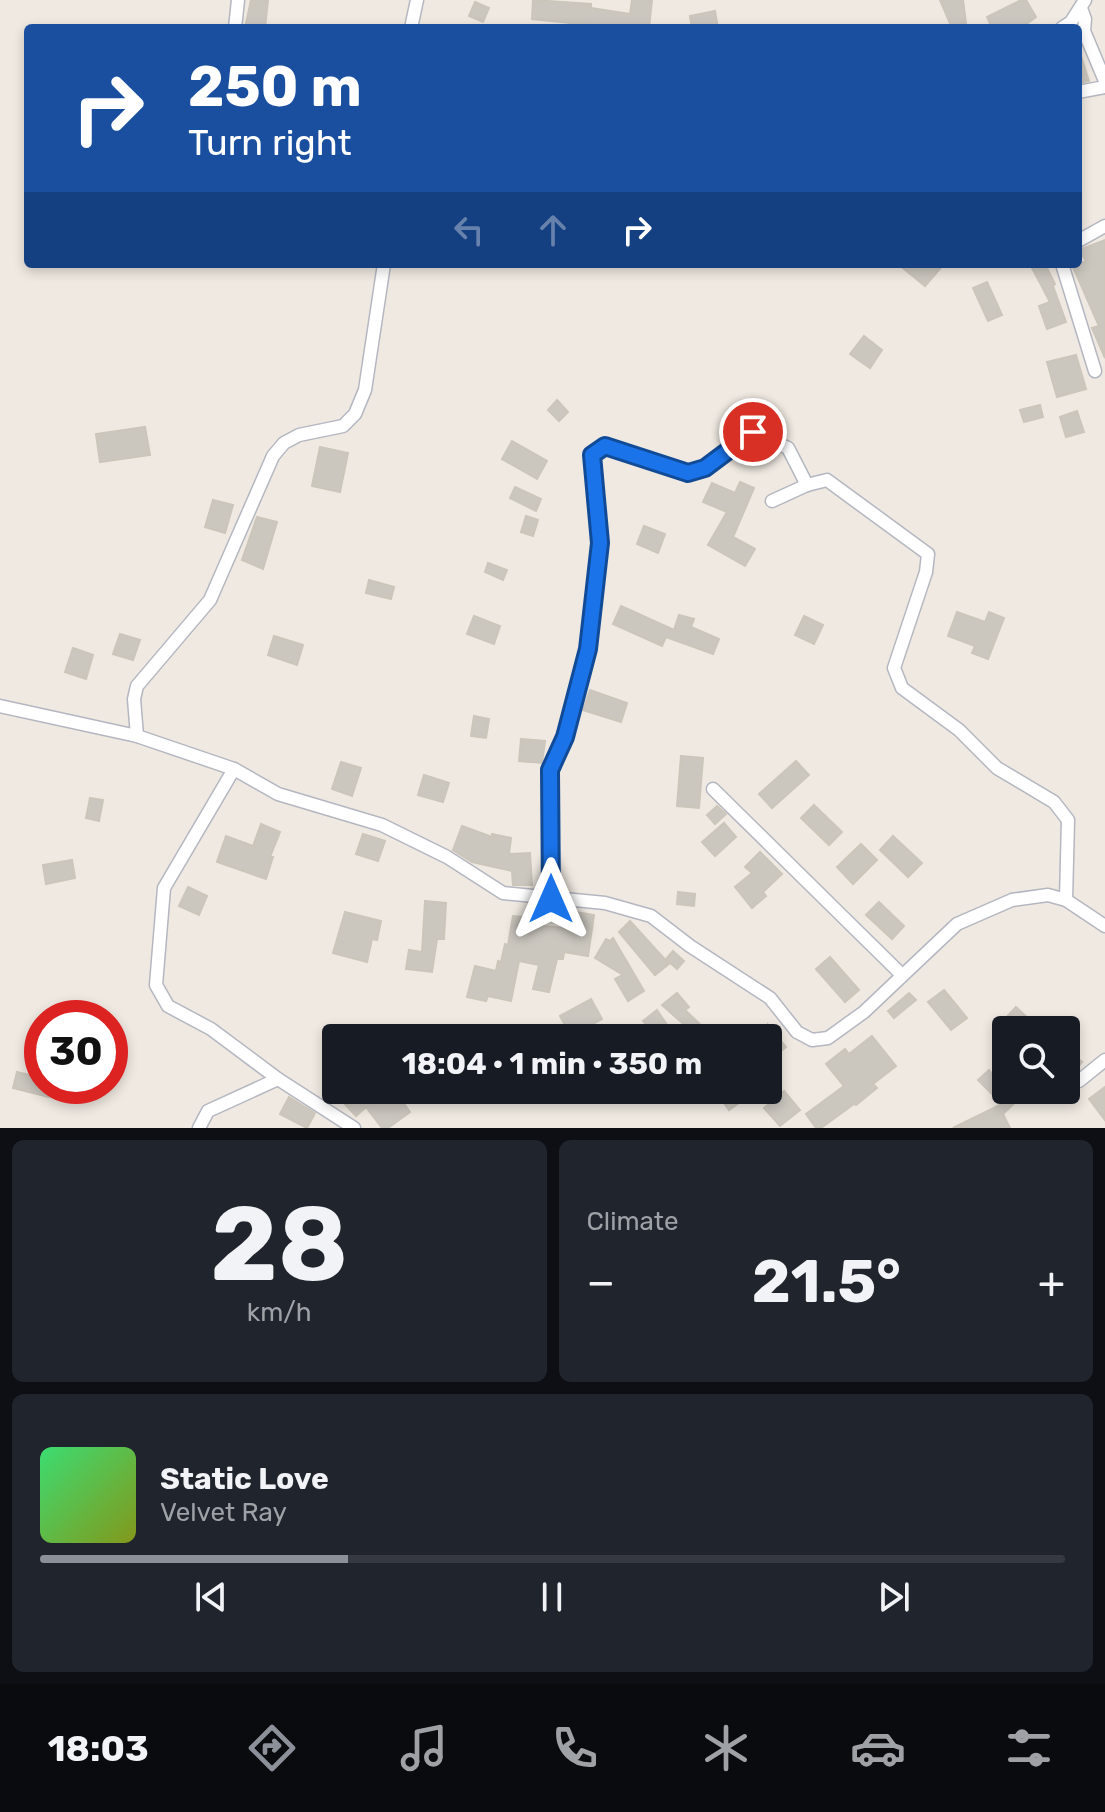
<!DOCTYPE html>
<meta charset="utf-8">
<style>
body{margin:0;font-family:Rubik,sans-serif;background:#20242c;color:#f1f3f6;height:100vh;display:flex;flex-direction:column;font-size:30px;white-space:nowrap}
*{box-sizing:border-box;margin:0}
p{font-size:26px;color:#9ea1a6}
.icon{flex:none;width:44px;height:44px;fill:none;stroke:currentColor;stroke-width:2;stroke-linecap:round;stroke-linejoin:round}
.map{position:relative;height:1128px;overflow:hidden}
.drawer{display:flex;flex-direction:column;gap:12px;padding:12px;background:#0d0f14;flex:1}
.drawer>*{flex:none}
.banner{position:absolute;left:24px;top:24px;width:1058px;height:244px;border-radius:8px;box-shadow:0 4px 12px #0003;background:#1a4fa0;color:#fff;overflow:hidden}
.buttons{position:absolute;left:992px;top:1016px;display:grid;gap:16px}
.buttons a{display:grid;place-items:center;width:88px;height:88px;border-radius:8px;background:#171b24;box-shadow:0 4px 12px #0003;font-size:40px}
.speed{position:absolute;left:24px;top:1000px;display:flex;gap:16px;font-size:40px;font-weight:700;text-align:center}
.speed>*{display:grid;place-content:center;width:104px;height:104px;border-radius:50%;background:#171b24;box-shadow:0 4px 12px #0003;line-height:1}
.speed .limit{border:12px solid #d22;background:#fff;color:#111}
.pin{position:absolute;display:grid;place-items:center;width:68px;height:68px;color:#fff;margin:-34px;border:4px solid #fff;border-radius:50%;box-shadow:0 2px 8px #0007}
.me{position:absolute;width:88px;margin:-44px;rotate:0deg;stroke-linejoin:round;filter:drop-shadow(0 0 6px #0008)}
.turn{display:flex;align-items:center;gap:28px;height:168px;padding:0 32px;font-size:36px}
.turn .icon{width:104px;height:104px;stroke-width:2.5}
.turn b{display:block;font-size:56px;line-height:68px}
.lanes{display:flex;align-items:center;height:76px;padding:0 32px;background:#0003;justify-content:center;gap:40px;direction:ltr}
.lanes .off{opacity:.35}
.big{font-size:60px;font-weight:700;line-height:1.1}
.drawer .card{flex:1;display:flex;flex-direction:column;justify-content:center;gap:12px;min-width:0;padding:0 28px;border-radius:12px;background:#20242c}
.drawer .dial{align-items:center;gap:0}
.dial b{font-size:104px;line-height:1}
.song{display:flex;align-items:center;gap:24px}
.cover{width:96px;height:96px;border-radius:12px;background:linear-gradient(135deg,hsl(140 70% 55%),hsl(70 70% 35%))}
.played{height:8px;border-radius:4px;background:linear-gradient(90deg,#8c9099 30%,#363941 30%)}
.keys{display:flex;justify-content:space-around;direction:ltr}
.heat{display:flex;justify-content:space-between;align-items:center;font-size:44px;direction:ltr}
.drawer .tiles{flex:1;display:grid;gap:12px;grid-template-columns:1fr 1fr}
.card:last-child{grid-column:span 2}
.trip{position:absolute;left:322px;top:1024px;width:460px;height:80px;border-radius:8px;background:#171b24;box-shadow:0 4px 12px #0003;font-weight:700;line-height:80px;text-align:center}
.dock{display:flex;height:128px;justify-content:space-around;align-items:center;background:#090b0e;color:#9ea1a6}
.dock .icon{width:56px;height:56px}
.dock .active{color:#8c9099}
.dock b{font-size:36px;color:#f1f3f6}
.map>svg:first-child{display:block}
.building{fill:#cbc7bf;stroke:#cbc5ba;stroke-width:2}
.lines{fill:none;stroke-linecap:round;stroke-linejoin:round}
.minor-casing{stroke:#b4b7c1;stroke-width:15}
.minor{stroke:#fff;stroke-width:12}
.route-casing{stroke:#114b97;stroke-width:20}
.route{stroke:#1a73e8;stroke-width:14}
</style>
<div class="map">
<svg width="1105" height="1128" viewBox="0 0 1105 1128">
<rect width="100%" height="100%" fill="#efe9e1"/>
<!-- building -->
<g class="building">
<polygon points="251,0 268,0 265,28 245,28"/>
<polygon points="533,0 591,4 591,8 630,14 632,0 652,0 649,28 600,28 600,26 532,19"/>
<polygon points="940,0 963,0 966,23 952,28"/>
<polygon points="1021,0 1026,0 1036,17 1021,28 992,28 987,17"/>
<polygon points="475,2 489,8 483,22 469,16"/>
<polygon points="715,11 718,28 692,28 690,16"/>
<polygon points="1078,53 1080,53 1089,81 1078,83"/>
<polygon points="1105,240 1105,358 1092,328 1099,326 1073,267 1086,261 1079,250"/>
<polygon points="898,264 944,264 925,286"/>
<polygon points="1040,264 1045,264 1055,284 1053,286 1066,322 1047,329 1039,306 1050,302 1032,268"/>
<polygon points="987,282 1002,315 988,321 973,288"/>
<polygon points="864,336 882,350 870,368 850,354"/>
<polygon points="1076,355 1086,389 1057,397 1047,362"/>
<polygon points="557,400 568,412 559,421 548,410"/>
<polygon points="1040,405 1043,417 1024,422 1020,410"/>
<polygon points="1077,411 1084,432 1066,437 1060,417"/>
<polygon points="145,427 150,455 100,462 96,434"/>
<polygon points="512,441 547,461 537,479 502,459"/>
<polygon points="320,447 348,453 340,492 312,486"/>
<polygon points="740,482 754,488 733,537 755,549 745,566 708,545 727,512 703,502 712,483 735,493"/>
<polygon points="515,487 541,499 536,511 510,498"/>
<polygon points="213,500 233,505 225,533 205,527"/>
<polygon points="526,516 538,520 533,536 521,532"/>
<polygon points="257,517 277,522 263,569 242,560"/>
<polygon points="644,526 665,534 658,553 637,544"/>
<polygon points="488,563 507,570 503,580 485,572"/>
<polygon points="369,580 394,587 391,599 366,593"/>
<polygon points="621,606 674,630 679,615 694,619 691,627 719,639 713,654 666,637 662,646 613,624"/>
<polygon points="957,612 985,622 989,612 1004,618 988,659 972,653 975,646 948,636"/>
<polygon points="474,616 500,626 494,644 467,634"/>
<polygon points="804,616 823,625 814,644 795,635"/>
<polygon points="120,634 140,640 133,660 113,654"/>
<polygon points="274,636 303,645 297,665 268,655"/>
<polygon points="73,648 93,655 86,679 65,672"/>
<polygon points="590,690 627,703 621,722 583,710"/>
<polygon points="474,716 489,719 486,738 471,736"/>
<polygon points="521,739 545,741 542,763 519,761"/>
<polygon points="681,756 703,758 699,808 677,806"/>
<polygon points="796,761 809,775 772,808 759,794"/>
<polygon points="341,762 361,768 352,796 332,789"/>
<polygon points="424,775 449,783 443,802 418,795"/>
<polygon points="90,798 103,800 99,821 86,818"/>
<polygon points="814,805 842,832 829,845 801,818"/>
<polygon points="717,806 726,814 715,824 707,815"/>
<polygon points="724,823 736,837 715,856 702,842"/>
<polygon points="261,824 280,832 270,857 273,857 266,879 217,862 226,836 253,846"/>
<polygon points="462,826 492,837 492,834 511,838 509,854 530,853 532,885 513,885 512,871 472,862 453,850"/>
<polygon points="363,834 385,841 378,861 356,854"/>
<polygon points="893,836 922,863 908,877 880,850"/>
<polygon points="861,844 877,860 853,884 837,867"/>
<polygon points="760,852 782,874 763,892 766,896 752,908 735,887 752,873 745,867"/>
<polygon points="72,860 75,878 46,884 43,865"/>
<polygon points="188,887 207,896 199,915 179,906"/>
<polygon points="678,892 695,894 694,906 677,904"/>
<polygon points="425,901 446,903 444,939 437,939 432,972 406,969 409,950 422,952"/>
<polygon points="879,902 904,926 892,939 866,915"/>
<polygon points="345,912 381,921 377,940 372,939 367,962 333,953"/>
<polygon points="576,912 594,915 588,956 564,952 563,959 557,959 549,992 533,989 539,965 519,961 511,1001 488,996 486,1001 467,997 475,966 496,971 498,961 501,962 505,944 508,945 513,916 533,918 532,925 574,929"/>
<polygon points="630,921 669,964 655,975 619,932"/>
<polygon points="613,938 644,991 628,1001 615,979 623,975 595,958 606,939 610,941"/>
<polygon points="673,951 684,961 677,969 666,959"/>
<polygon points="830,957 859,990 845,1002 816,969"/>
<polygon points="944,990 967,1018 951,1030 928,1002"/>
<polygon points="677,993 689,1007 685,1010 704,1028 697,1036 662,1005"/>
<polygon points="909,993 916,1000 894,1018 888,1011"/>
<polygon points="591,999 602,1019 571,1036 560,1016"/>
<polygon points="1016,1007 1033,1023 1026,1030 1013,1030 1003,1021"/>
<polygon points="657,1010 676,1038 657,1038 643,1021"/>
<polygon points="768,1025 786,1047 768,1061"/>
<polygon points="872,1036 896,1066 873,1084 877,1088 856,1105 854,1104 821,1128 816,1128 806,1114 844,1086 826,1064 845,1049 849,1054"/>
<polygon points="1066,1049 1082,1062 1066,1083"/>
<polygon points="1006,1064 1006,1090 1028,1090 1003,1114 1010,1128 953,1128 1002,1104 978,1080 989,1070 993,1075"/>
<polygon points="17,1072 42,1078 42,1086 52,1086 49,1097 13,1088"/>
<polygon points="1105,1087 1105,1120 1089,1099"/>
<polygon points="356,1090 394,1090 410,1112 388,1128 382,1128 366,1107 356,1116 343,1102"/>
<polygon points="715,1090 736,1090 743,1100 729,1110"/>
<polygon points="784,1091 800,1110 780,1126 764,1108"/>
<polygon points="289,1097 315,1113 307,1128 280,1114"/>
</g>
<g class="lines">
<defs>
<g id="minor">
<polyline points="1081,8 1085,19 1084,31 1105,81"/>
<polyline points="235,28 238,0"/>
<polyline points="411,28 417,0"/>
<polyline points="1062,28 1071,22 1085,0"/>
<polyline points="1078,92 1105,87"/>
<polyline points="1078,241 1105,226"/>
<polyline points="1062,264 1095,371"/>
<polyline points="772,501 807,485 827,480 928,554 926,572 894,668 902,688 959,730 997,768 1054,802 1068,820 1066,900"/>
<polyline points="0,706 137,736 234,769 278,794 382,825 447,857 503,893 605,903 651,916 690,946 770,998 797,1032 812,1040 828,1038 864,1012 957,924 1012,900 1048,895 1066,900 1105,926"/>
<polyline points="137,736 134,699 137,686 210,600 273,456 284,443 299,435 343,426 355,414 365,390 384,264"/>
<polyline points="234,769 164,888 156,985 168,1006 211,1029 278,1079 354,1128"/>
<polyline points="713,789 902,975"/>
<polyline points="551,899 550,770 565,737 588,649 600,543 592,455 605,446 688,473 705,468 753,432 788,448 807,485"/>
<polyline points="1079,1081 1105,1060"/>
<polyline points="199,1128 208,1111 278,1079"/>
</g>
</defs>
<!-- minor casing -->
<use href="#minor" class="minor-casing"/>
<!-- minor -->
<use href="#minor" class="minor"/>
</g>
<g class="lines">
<defs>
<polyline id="route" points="551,899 550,770 565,737 588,649 600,543 592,455 605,446 688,473 705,468 753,432"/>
</defs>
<!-- route casing -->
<use href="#route" class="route-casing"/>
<!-- route -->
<use href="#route" class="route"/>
</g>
</svg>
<div class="buttons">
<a><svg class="icon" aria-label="search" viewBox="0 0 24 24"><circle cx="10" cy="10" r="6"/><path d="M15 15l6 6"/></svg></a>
</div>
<div class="speed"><div class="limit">30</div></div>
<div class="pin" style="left:753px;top:432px;background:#d93025"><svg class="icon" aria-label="arrive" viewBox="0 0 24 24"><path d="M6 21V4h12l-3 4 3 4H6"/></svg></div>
<svg class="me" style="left:551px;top:899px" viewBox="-20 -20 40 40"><path d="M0-17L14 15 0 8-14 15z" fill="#1a73e8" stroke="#fff" stroke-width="4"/></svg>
<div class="trip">18:04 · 1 min · 350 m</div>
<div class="banner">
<div class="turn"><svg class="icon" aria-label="right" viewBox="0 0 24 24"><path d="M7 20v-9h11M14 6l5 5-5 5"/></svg><div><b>250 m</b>Turn right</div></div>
<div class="lanes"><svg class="icon off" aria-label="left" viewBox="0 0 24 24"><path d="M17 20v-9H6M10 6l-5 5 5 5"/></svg><svg class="icon off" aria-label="ahead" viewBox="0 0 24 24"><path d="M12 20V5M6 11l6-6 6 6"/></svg><svg class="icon" aria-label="right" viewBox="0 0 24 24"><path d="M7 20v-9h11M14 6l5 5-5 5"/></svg></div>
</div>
</div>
<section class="drawer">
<div class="tiles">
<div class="card dial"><b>28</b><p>km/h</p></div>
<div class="card"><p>Climate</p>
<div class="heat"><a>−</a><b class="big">21.5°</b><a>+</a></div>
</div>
<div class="card">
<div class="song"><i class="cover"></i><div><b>Static Love</b><p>Velvet Ray</p></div></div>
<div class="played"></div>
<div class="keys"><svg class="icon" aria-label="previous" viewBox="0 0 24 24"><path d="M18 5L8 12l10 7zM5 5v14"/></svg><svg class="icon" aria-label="pause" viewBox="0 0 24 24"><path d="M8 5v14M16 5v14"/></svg><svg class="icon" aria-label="next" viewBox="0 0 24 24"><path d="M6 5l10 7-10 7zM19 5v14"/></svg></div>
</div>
</div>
</section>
<nav class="dock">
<b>18:03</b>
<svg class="icon active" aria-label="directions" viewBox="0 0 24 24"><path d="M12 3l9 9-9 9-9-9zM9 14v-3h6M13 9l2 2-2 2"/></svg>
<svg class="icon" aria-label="music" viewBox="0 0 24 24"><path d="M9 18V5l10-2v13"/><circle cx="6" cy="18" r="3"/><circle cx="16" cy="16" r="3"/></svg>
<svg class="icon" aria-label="phone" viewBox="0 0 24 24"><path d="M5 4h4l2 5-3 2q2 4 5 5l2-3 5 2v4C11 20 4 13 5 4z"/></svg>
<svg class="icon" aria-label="climate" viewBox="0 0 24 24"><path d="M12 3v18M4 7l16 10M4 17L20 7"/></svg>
<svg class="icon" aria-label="car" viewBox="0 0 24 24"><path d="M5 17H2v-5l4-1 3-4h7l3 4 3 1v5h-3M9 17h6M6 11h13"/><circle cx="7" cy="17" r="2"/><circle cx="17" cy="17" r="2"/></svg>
<svg class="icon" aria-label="filters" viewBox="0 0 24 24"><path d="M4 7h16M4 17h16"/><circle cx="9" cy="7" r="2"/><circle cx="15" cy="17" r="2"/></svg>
</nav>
